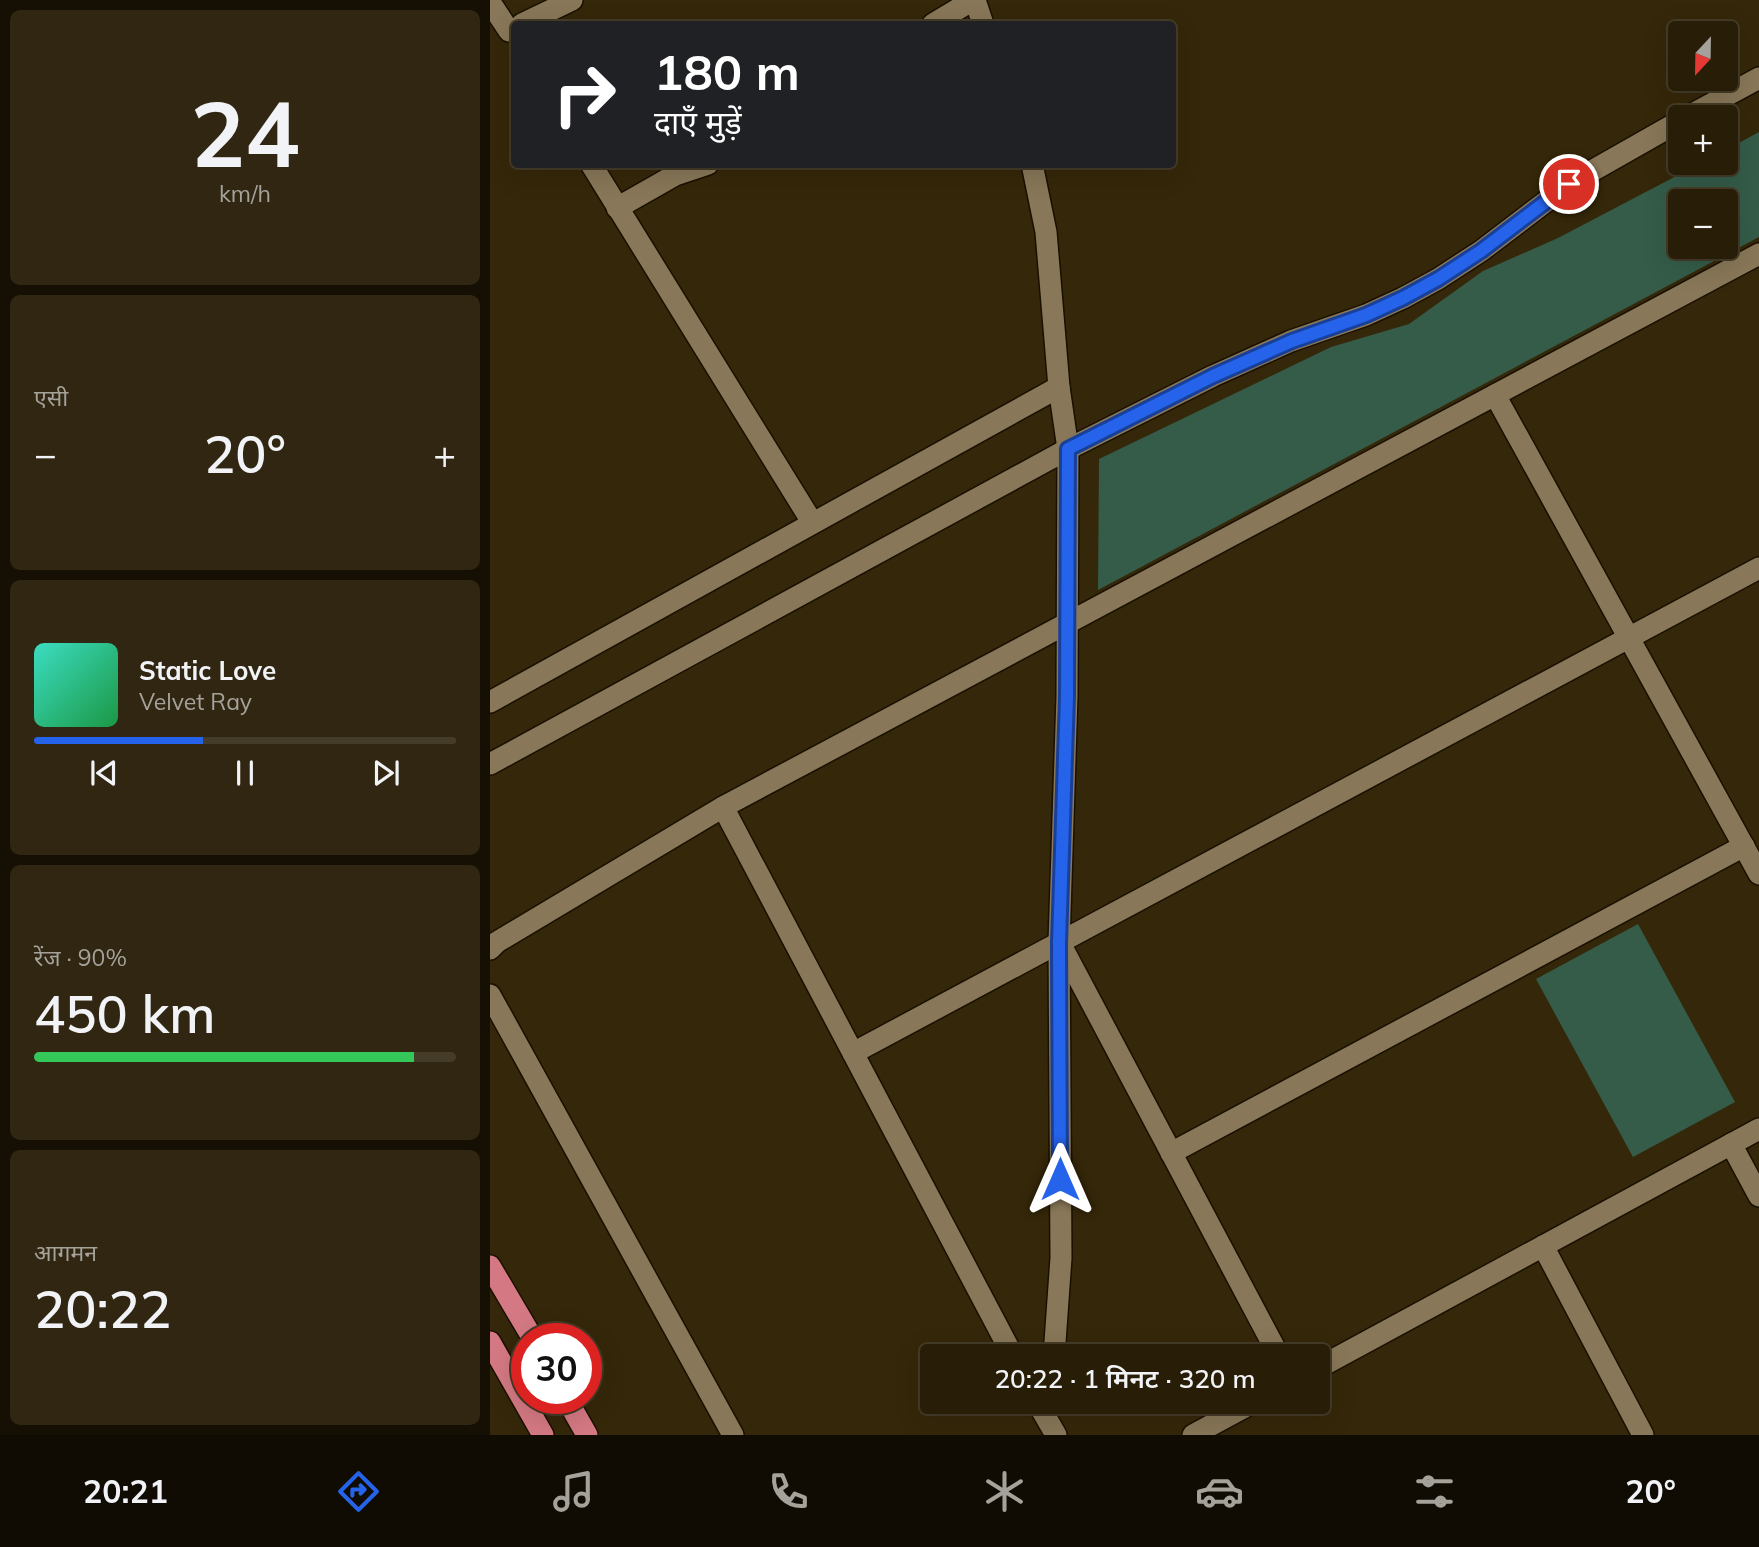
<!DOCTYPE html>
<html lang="hi">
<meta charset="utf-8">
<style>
body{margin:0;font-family:Mulish,"Noto Sans Devanagari",sans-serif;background:#302611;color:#f1f3f6;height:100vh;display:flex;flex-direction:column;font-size:26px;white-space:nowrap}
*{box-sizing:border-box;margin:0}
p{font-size:23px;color:#a5a29b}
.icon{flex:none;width:38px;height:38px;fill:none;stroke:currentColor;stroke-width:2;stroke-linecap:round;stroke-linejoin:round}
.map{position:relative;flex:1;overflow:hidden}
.drawer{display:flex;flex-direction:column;gap:10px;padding:10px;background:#161004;width:490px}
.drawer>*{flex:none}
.hud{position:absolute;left:21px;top:21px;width:665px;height:147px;border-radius:7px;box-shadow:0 7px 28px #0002,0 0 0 2px #443b28;background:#202124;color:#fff;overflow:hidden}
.needle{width:46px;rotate:202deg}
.fabs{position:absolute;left:1178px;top:21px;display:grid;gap:14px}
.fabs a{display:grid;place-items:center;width:70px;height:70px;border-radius:7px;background:#281d07;box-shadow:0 7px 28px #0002,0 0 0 2px #443b28;font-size:35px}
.speed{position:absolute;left:21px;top:1323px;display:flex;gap:14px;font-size:35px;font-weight:700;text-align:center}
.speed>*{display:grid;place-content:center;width:91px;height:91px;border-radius:50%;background:#281d07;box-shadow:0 7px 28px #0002,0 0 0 2px #443b28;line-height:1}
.speed .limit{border:10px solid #d22;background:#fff;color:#111}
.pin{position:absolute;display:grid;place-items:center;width:60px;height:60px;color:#fff;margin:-30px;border:4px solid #fff;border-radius:50%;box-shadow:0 2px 7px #0007}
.me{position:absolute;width:77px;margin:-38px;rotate:0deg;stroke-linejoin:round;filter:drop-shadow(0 0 5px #0008)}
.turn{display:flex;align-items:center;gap:24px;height:147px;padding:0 28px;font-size:32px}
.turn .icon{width:91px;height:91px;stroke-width:2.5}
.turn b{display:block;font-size:49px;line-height:60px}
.big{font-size:52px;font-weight:600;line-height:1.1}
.drawer .tile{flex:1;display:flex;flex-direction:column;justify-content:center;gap:10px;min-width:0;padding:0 24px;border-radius:10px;background:#302611}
.drawer .dial{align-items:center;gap:0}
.dial b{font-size:91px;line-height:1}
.song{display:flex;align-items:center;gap:21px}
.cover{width:84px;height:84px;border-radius:10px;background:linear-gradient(135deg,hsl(170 70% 55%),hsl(140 70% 35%))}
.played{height:7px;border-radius:4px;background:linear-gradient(90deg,#2563eb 40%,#443b28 40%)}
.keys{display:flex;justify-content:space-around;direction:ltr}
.heat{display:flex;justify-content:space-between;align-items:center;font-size:38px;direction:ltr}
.charge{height:10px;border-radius:5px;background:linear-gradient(90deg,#34c759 90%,#443b28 0)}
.trip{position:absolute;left:430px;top:1344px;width:410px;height:70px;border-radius:7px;background:#281d07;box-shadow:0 7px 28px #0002,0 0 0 2px #443b28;font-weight:600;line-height:70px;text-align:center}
.tabs{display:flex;height:112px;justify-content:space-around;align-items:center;background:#100c03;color:#a5a29b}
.tabs .icon{width:49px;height:49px}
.tabs .active{color:#2563eb}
.tabs b{font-size:32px;color:#f1f3f6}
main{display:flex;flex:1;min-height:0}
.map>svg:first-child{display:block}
.green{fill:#345c49;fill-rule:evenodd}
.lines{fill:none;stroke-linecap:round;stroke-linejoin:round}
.street-casing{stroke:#1a1000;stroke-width:24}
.secondary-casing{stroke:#1a1000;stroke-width:24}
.highway-casing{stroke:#1a1000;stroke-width:24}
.street{stroke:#887758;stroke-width:21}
.secondary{stroke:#887758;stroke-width:21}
.highway{stroke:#d47983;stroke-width:21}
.route-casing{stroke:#184099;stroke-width:18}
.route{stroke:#2563eb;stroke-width:12}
</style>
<main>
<section class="drawer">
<div class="tile dial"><b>24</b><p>km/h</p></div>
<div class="tile"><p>एसी</p>
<div class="heat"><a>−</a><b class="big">20°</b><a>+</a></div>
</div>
<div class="tile">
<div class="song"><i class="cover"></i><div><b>Static Love</b><p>Velvet Ray</p></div></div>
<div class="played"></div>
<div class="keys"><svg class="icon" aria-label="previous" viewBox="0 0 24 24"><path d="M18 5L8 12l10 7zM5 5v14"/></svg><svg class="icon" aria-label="pause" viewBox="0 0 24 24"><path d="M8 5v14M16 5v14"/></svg><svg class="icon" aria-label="next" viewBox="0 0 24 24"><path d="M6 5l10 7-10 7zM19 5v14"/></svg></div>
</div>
<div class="tile"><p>रेंज · 90%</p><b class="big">450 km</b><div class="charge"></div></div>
<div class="tile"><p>आगमन</p><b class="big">20:22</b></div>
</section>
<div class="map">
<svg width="1269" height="1435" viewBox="0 0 1269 1435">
<rect width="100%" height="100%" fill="#352709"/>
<!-- green -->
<g class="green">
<path d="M1269 132V237L608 590 609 459 841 347 919 324 993 271 1068 238 1211 163H1236V150ZM1190 201H1236V247H1190Z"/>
<polygon points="1148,924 1245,1102 1143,1157 1046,979"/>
</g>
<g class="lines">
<defs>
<g id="street">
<polyline points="0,2 19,31"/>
<polyline points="32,24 82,0"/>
<polyline points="443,24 483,0"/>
<polyline points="101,164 322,522"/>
<polyline points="127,208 185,175 218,164"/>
<polyline points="1005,395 1269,874"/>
<polyline points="233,807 523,1356"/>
<polyline points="572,947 789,1356"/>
<polyline points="0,949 7,942 233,807 1269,254"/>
<polyline points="0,995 243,1435"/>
<polyline points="363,1053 1269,568"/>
<polyline points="1241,1144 1269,1196"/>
<polyline points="681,1153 1254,846"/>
<polyline points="1053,1246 1153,1435"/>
<polyline points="564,1356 571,1258 569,943 577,696 578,449"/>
<polyline points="828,1368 1269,1129"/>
<polyline points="547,1402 566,1435"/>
<polyline points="703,1435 764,1402"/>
</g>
<g id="secondary">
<polyline points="485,0 493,24"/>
<polyline points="1197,117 1269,78"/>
<polyline points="542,164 556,232 569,387 578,449"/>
<polyline points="0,702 569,387"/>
<polyline points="0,764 578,449 723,376 801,341 876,315 913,298 948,279 991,251 1079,184 1190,121"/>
</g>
<g id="highway">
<polyline points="0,1266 43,1339"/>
<polyline points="0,1342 53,1435"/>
<polyline points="76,1398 97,1435"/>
</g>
</defs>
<!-- street casing -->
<use href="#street" class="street-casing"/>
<!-- secondary casing -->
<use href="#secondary" class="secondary-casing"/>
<!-- highway casing -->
<use href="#highway" class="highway-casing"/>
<!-- street -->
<use href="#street" class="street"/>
<!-- secondary -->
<use href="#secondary" class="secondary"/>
<!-- highway -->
<use href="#highway" class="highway"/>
</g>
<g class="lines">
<defs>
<polyline id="route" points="570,1179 569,943 577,696 578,449 723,376 802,341 876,315 913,298 948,279 991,251 1079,184"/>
</defs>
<!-- route casing -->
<use href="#route" class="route-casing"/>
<!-- route -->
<use href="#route" class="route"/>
</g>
</svg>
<div class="fabs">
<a><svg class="needle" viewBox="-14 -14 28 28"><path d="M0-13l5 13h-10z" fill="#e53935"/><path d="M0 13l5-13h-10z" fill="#a5a29b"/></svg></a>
<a>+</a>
<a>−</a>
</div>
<div class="speed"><div class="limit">30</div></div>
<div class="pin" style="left:1079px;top:184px;background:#d93025"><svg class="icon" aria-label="arrive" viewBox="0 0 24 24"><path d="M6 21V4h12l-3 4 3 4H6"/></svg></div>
<svg class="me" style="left:570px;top:1179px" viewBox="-20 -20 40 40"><path d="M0-17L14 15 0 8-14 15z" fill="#2563eb" stroke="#fff" stroke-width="4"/></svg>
<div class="trip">20:22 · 1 मिनट · 320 m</div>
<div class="hud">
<div class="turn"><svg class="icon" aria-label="right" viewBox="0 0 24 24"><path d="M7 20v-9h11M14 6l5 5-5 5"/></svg><div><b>180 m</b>दाएँ मुड़ें</div></div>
</div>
</div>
</main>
<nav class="tabs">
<b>20:21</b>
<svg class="icon active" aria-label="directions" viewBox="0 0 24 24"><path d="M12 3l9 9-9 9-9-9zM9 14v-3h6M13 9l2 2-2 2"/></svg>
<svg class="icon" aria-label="music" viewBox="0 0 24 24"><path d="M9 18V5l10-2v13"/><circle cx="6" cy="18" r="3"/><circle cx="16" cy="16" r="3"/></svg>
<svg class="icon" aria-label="phone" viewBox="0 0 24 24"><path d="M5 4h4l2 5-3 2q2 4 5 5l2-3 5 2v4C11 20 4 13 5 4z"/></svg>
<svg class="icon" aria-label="climate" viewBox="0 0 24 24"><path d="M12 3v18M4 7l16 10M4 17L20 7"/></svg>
<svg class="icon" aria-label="car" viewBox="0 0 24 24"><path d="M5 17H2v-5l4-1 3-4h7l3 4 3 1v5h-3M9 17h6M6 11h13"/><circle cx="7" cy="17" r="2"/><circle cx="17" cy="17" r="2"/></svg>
<svg class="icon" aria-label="filters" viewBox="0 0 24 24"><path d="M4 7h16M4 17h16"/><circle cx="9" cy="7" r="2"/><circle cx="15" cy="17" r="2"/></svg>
<b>20°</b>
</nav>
